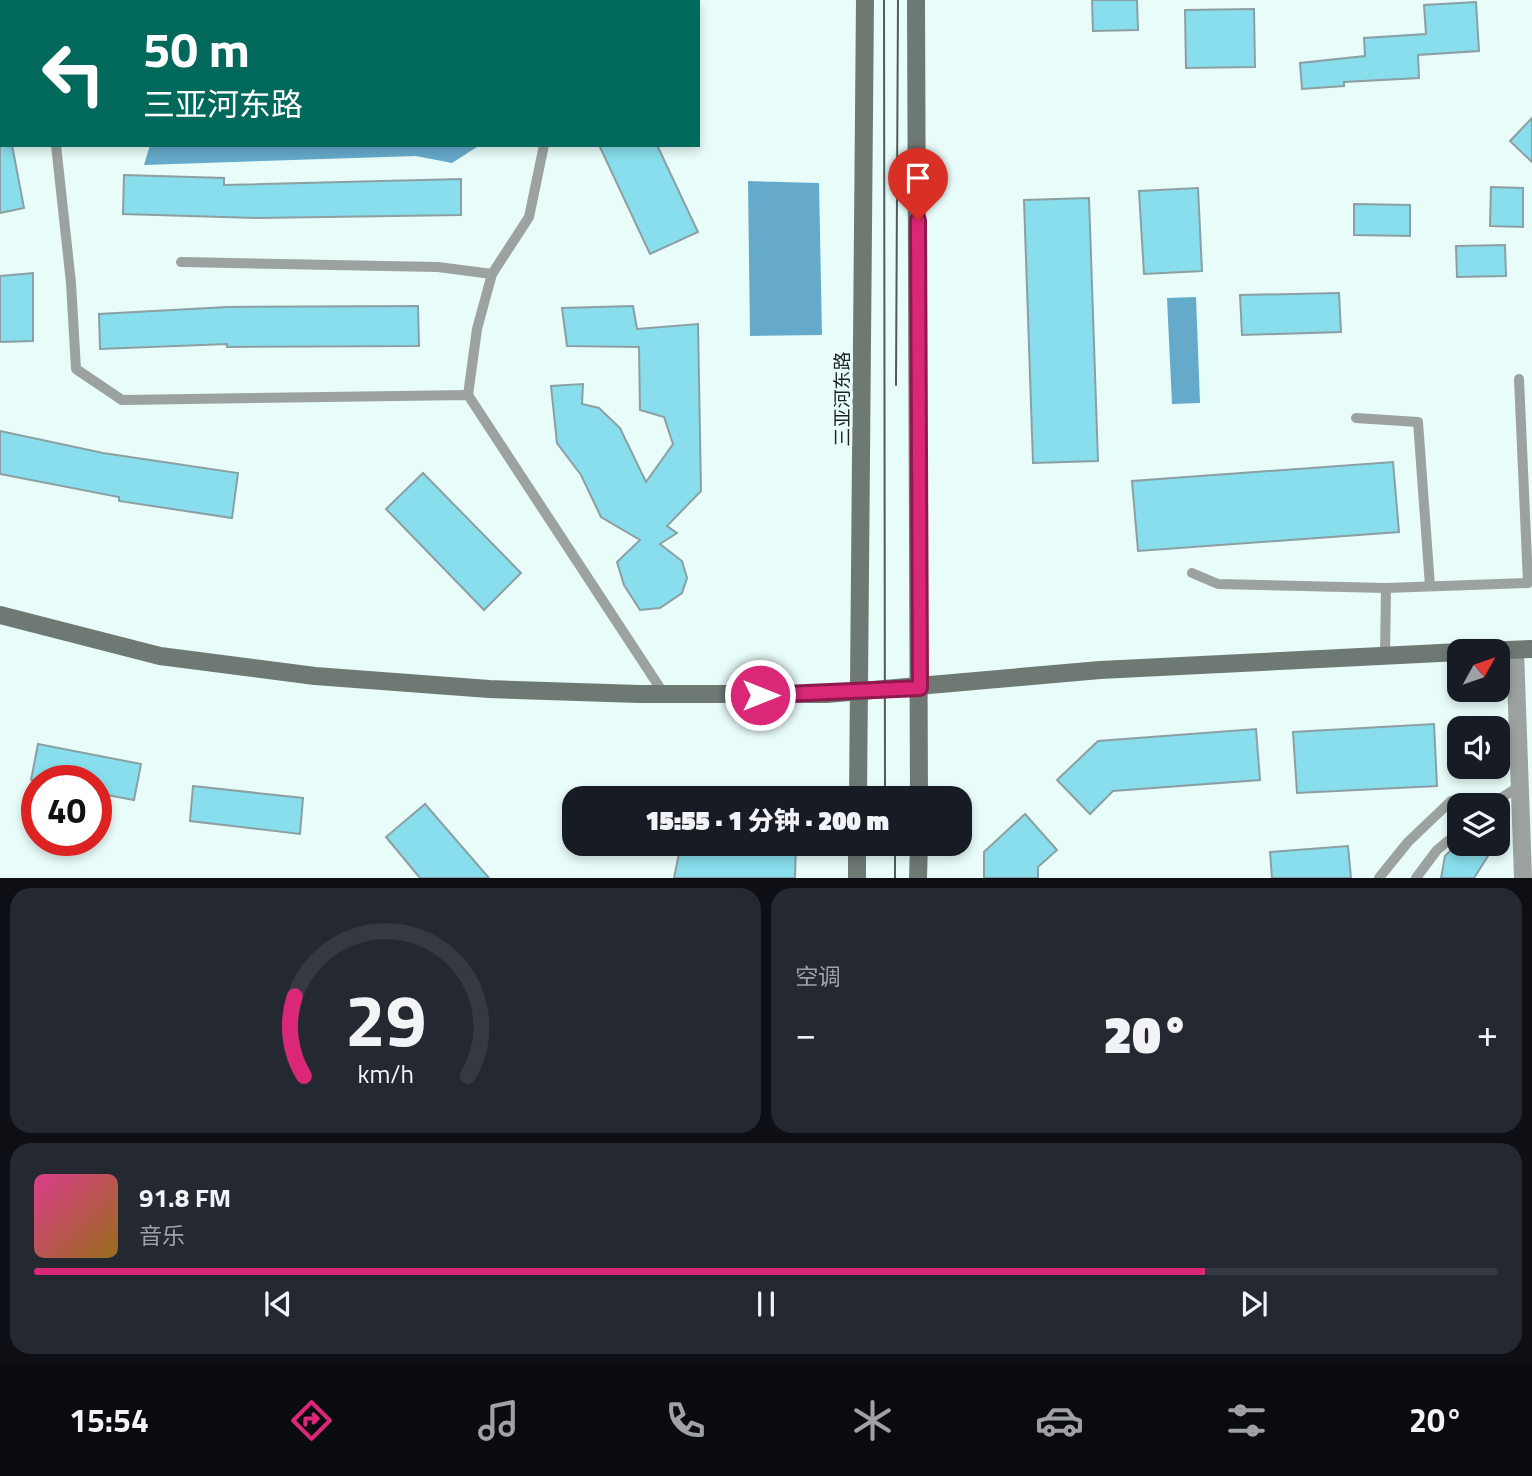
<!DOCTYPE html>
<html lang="zh">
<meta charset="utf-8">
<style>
body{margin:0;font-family:"Titillium Web","Noto Sans SC",sans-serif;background:#242831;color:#f1f3f6;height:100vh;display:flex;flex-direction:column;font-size:26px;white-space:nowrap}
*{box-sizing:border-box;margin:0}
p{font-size:23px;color:#9ea1a6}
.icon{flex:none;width:38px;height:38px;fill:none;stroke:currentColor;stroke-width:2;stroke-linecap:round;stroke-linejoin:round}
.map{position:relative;height:878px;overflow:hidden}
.sheet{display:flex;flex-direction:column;gap:10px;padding:10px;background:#0d0f14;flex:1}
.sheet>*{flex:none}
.top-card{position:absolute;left:0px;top:0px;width:700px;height:147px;box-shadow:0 4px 10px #0003;background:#00695c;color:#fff;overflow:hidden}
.needle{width:46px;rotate:50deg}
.fabs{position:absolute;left:1447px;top:639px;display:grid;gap:14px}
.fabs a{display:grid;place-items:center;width:63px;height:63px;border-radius:14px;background:#171b24;box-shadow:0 4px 10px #0003;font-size:35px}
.speed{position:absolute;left:21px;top:765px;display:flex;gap:14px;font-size:35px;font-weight:700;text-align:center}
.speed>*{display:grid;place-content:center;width:91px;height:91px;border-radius:50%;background:#171b24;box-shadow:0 4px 10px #0003;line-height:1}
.speed .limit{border:10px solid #d22;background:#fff;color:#111}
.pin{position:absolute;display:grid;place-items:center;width:60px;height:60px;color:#fff;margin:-72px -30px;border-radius:50% 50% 50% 0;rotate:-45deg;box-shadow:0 0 7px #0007}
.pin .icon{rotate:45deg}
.me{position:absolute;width:77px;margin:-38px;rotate:90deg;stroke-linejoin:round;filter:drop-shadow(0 0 5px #0008)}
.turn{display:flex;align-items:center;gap:24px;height:147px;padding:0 28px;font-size:32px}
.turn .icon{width:91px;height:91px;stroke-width:2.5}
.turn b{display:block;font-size:49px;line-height:60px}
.big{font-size:52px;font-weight:800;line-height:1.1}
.sheet .card{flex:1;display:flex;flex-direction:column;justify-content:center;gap:10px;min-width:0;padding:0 24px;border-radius:21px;background:#242831}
.sheet .dial{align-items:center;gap:0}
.dial svg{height:182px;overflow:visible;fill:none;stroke:#363941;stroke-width:7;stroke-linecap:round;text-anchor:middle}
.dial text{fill:#f1f3f6;stroke:none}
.song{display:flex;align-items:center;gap:21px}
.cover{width:84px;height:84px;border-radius:10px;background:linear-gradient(135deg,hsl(330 70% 55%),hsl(40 70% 35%))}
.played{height:7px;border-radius:4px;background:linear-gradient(90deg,#db2777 80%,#363941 80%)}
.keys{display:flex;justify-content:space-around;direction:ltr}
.heat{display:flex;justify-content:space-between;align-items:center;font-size:38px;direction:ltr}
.sheet .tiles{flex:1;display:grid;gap:10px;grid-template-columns:1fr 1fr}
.card:last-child{grid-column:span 2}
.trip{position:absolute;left:562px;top:786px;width:410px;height:70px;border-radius:21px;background:#171b24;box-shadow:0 4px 10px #0003;font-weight:800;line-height:70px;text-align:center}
.tab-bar{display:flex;height:112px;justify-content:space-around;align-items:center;background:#090b0e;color:#9ea1a6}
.tab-bar .icon{width:49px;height:49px}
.tab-bar .active{color:#db2777}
.tab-bar b{font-size:32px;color:#f1f3f6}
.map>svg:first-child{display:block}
.water{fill:#66aacb}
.building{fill:#88deec;stroke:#8c9fa2;stroke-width:2}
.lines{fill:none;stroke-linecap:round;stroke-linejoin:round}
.lane{stroke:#9ba29f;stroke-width:10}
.street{stroke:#9ba29f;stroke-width:18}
.secondary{stroke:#6f7974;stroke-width:18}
.tram{stroke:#515c5a;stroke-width:2}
.route-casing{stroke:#8e194d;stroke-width:18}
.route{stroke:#db2777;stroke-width:12}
.labels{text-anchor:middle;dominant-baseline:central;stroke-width:6;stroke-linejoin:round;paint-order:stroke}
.street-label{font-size:19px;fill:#1b2221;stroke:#e8fcfa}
</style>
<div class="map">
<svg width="1532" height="878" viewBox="0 0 1532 878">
<rect width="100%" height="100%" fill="#e8fcfa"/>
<!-- water -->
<g class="water">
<polygon points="150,145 480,145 452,163 416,156 144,165"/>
<polygon points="748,181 819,183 822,335 750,336"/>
<polygon points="1196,297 1200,403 1172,404 1167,298"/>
</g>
<!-- building -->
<g class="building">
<polygon points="1092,0 1137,0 1138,30 1093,31"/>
<polygon points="1476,2 1479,51 1418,55 1419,78 1344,82 1344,86 1302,89 1300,63 1365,56 1364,38 1426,34 1424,5"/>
<polygon points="1254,9 1255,67 1186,68 1185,10"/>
<polygon points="1532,118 1532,162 1510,141"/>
<polygon points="0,125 2,145 12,145 24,208 0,213"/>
<polygon points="599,145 657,145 698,232 650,254"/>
<polygon points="124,175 224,178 224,185 461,179 461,215 257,218 123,214"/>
<polygon points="1491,187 1523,188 1523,227 1490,226"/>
<polygon points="1198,188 1202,271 1144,274 1139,191"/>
<polygon points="1089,198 1098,461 1033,463 1024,200"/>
<polygon points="1354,204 1410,205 1410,236 1354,235"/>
<polygon points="1505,245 1506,276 1457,277 1456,246"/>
<polygon points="33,273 33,341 0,342 0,276"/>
<polygon points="1339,293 1341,332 1242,335 1240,295"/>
<polygon points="418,306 419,346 227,347 227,344 100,349 99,314 227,307"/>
<polygon points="633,306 637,329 698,324 701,491 667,526 677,533 660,544 682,561 687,578 682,593 660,608 640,610 624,585 617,562 640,540 601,517 581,475 557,443 551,386 583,384 582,404 599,408 620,428 646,482 673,444 664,417 640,410 639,347 567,346 562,308"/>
<polygon points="0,431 103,453 238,473 232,518 119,501 119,497 0,474"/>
<polygon points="1393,462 1399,532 1138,551 1132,481"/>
<polygon points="423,473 521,573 484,610 386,509"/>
<polygon points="1434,724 1437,786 1297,793 1293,732"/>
<polygon points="1256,729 1260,780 1113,791 1090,814 1057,780 1098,741"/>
<polygon points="38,744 141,764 134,800 96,793 96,780 31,780"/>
<polygon points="193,786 303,798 300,834 190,821"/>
<polygon points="425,804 489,878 420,878 386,837"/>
<polygon points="1025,814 1057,850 1038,867 1038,878 984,878 984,852"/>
<polygon points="681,844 796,844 795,878 674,878"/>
<polygon points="1457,844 1471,844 1488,856 1474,878 1441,878 1445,856"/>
<polygon points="1348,846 1351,878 1272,878 1270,852"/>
</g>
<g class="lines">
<!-- lane -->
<g class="lane">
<polyline points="6,0 7,2"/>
<polyline points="524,0 524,2"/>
<polyline points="56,145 71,283 76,369 122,400 468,395 664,694"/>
<polyline points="181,262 438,267 492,274"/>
<polyline points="468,395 477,329 492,274 529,217 544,145"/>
<polyline points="1356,418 1418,422 1430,586"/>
<polyline points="1192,573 1218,584 1386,588"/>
<polyline points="1385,656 1386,588 1528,583 1519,379"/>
<polyline points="1490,805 1520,786"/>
<polyline points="1379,878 1408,842 1451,801"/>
<polyline points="1416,878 1437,850 1460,831"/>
</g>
<!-- street -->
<polyline class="street" points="1515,650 1523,878"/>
<!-- secondary -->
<g class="secondary">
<polyline points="916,0 919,798"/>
<polyline points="0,615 160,656 315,676 489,689 639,694 827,694 1100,670 1460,652"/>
<polyline points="1480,651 1532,649"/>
<polyline points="858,798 865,0"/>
<polyline points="857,878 857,844"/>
<polyline points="918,878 919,844"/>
</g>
<!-- tram -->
<g class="tram">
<polyline points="884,0 885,798"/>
<polyline points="896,385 898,0"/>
<polyline points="895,878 895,844"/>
</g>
</g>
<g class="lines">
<defs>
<polyline id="route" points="760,695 920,688 918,220"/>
</defs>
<!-- route casing -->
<use href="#route" class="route-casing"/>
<!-- route -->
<use href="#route" class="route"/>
</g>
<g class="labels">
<!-- street labels -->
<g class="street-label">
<text transform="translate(841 399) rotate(-90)">三亚河东路</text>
</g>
</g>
</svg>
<div class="fabs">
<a><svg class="needle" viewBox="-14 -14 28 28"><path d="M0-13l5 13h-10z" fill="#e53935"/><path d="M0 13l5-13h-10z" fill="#9ea1a6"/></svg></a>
<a><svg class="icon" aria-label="sound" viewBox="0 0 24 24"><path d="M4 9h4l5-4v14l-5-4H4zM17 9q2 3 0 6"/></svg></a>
<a><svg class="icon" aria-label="layers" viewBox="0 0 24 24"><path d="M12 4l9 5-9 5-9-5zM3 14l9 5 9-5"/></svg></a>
</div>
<div class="speed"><div class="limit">40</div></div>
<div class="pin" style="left:918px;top:220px;background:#d93025"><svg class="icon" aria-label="arrive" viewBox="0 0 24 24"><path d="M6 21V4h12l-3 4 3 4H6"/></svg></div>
<svg class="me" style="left:760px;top:695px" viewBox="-20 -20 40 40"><circle r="17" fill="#db2777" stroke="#fff" stroke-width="3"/><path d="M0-11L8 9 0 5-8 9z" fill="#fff"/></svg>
<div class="trip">15:55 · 1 分钟 · 200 m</div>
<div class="top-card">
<div class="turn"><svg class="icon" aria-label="left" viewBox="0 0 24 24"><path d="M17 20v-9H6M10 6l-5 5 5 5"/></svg><div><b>50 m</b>三亚河东路</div></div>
</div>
</div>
<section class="sheet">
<div class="tiles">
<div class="card dial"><svg viewBox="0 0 100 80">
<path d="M14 69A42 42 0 1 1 86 69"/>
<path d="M14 69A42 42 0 0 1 10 34" stroke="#db2777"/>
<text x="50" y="56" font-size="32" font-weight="700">29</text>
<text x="50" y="72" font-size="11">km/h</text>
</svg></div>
<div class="card"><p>空调</p>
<div class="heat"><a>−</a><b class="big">20°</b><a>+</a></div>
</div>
<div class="card">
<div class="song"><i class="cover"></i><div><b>91.8 FM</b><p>音乐</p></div></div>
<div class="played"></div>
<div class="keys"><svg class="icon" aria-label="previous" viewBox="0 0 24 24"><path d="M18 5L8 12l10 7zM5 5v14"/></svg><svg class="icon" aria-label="pause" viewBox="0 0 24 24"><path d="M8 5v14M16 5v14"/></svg><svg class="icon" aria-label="next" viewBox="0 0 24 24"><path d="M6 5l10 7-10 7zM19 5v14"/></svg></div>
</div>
</div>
</section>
<nav class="tab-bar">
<b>15:54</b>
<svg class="icon active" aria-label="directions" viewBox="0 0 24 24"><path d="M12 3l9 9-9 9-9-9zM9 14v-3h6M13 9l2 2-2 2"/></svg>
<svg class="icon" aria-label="music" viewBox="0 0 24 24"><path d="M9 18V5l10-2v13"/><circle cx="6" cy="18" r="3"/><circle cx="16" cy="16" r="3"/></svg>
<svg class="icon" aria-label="phone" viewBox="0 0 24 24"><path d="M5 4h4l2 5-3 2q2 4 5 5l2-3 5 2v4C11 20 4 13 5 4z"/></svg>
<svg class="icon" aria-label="climate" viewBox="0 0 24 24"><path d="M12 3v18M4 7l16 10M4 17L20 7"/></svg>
<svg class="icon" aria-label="car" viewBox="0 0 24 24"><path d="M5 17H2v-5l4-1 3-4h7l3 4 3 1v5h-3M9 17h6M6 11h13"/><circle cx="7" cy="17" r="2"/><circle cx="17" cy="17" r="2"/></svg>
<svg class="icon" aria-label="filters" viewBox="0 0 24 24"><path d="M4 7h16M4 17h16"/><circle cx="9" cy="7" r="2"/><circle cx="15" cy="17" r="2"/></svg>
<b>20°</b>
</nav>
